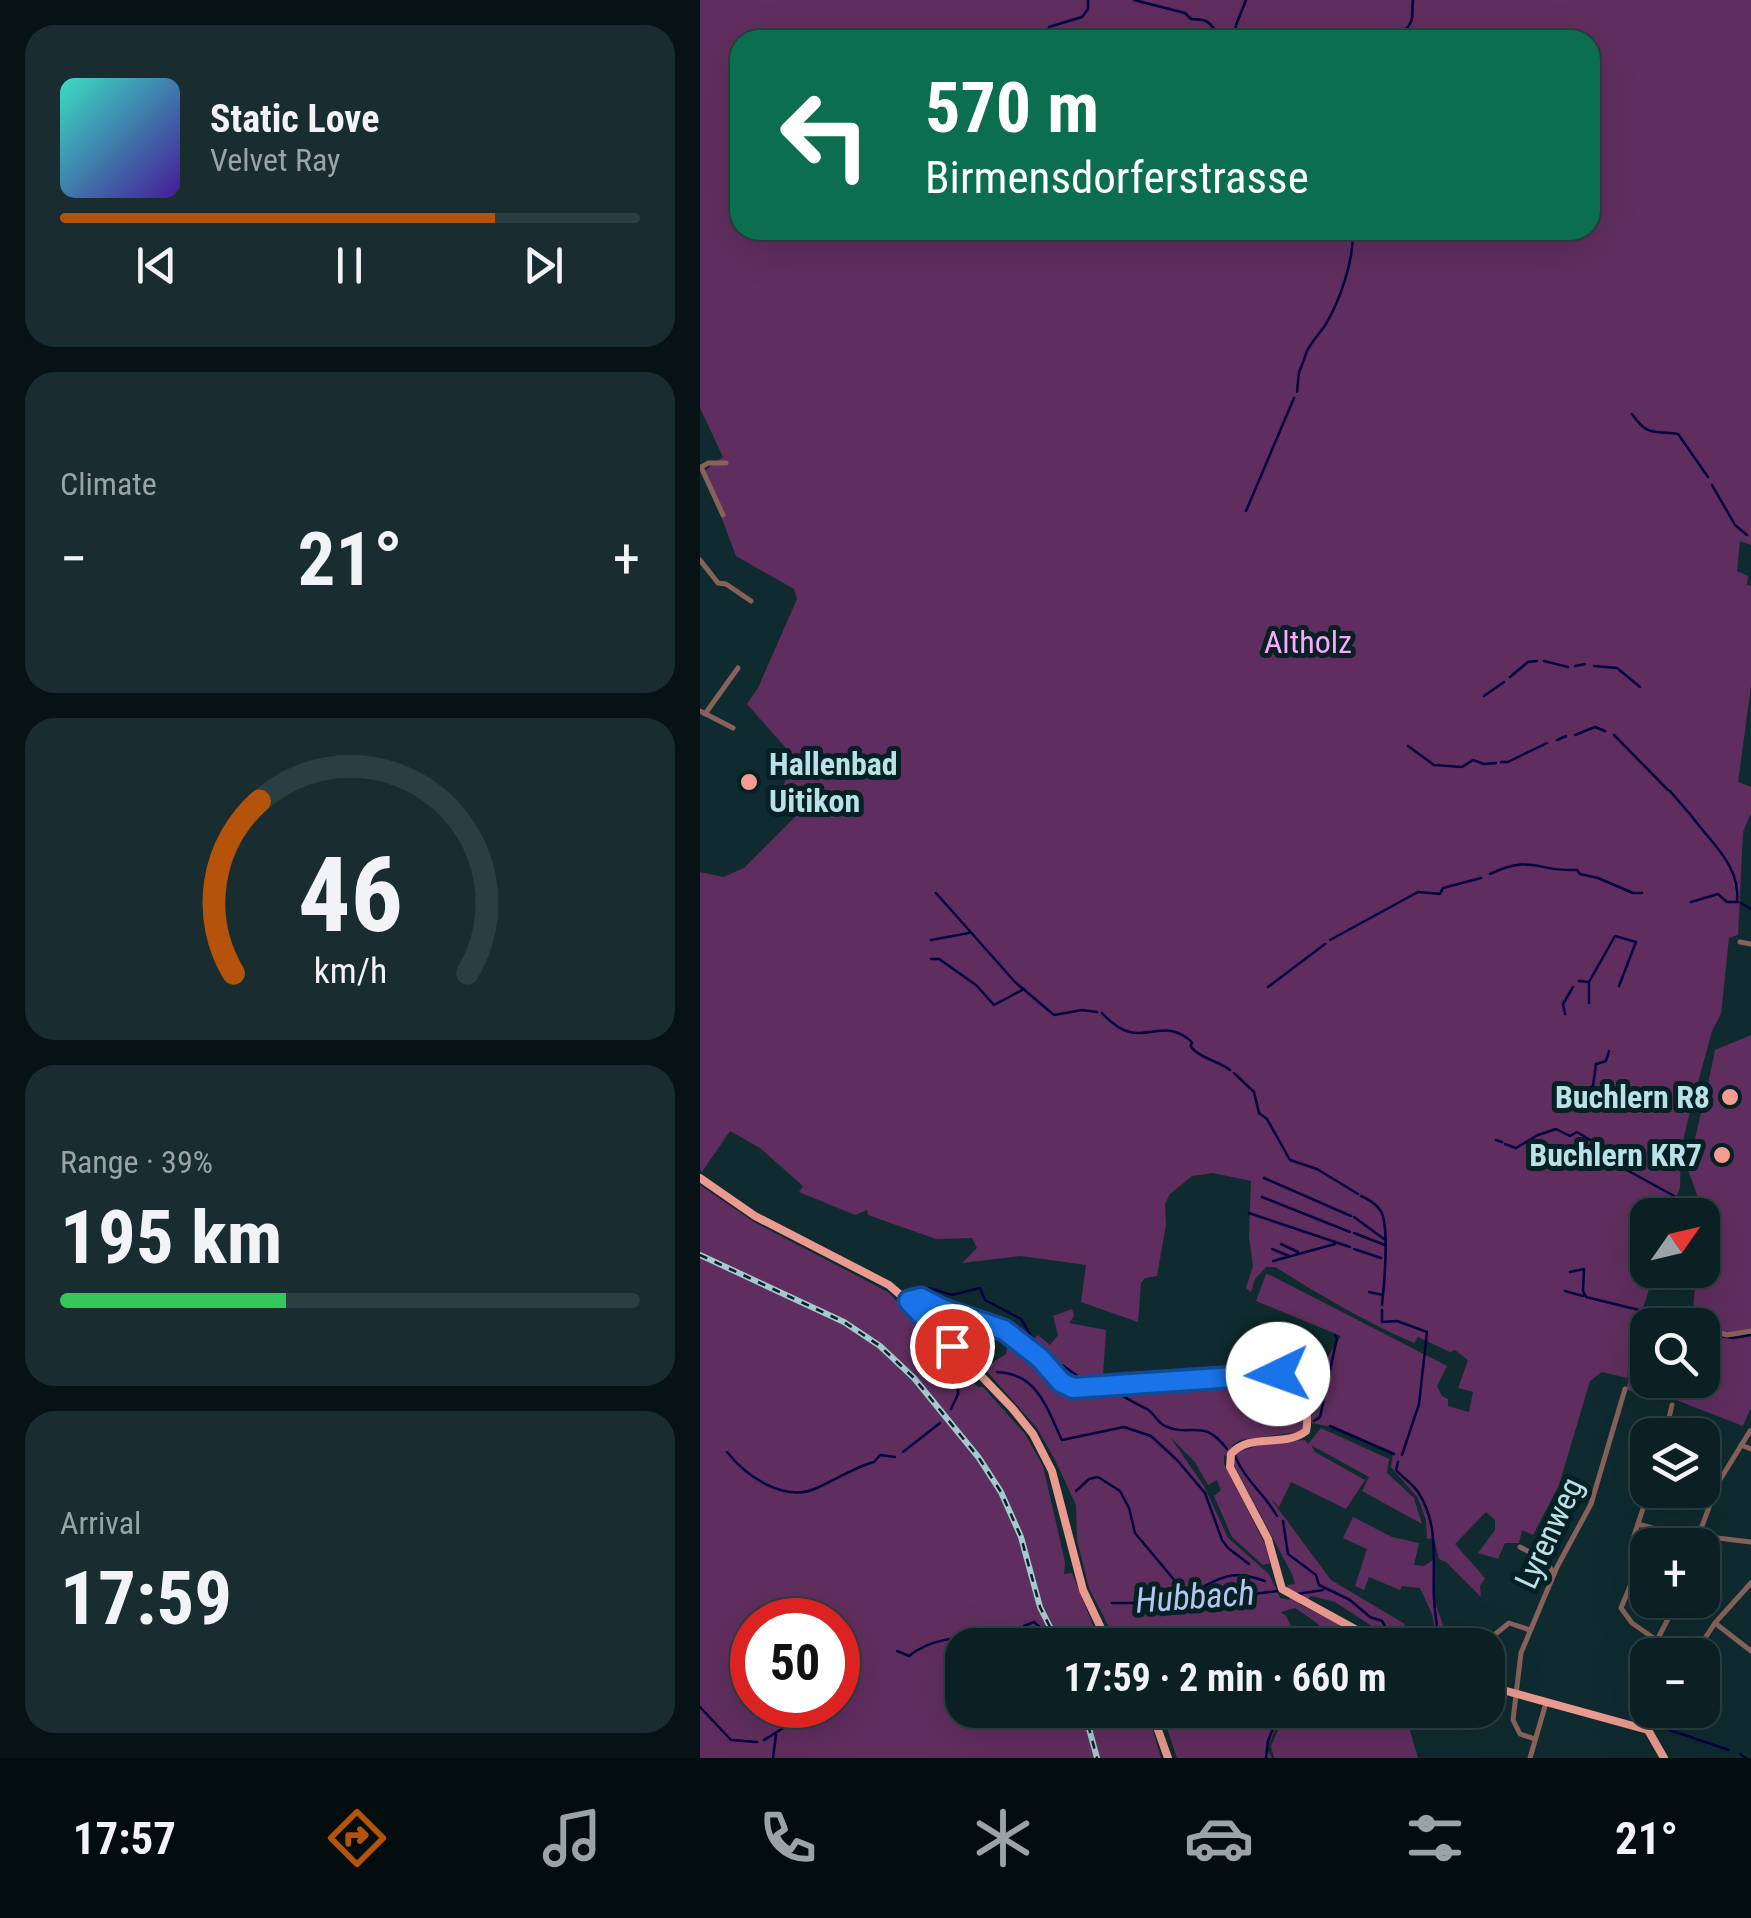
<!DOCTYPE html>
<meta charset="utf-8">
<style>
body{margin:0;font-family:"Roboto Condensed",sans-serif;background:#192d30;color:#f1f3f6;height:100vh;display:flex;flex-direction:column;font-size:38px;white-space:nowrap}
*{box-sizing:border-box;margin:0}
p{font-size:32px;color:#9aa3a6}
.icon{flex:none;width:55px;height:55px;fill:none;stroke:currentColor;stroke-width:2;stroke-linecap:round;stroke-linejoin:round}
.map{position:relative;flex:1;overflow:hidden}
.sheet{display:flex;flex-direction:column;gap:25px;padding:25px;background:#061213;width:700px}
.sheet>*{flex:none}
.top-card{position:absolute;left:30px;top:30px;width:870px;height:210px;border-radius:30px;box-shadow:0 10px 40px #0002,0 0 0 2px #2b3e41;background:#0b6e4f;color:#fff;overflow:hidden}
.needle{width:65px;rotate:56deg}
.controls{position:absolute;left:930px;top:1198px;display:grid;gap:20px}
.controls a{display:grid;place-items:center;width:90px;height:90px;border-radius:20px;background:#0b2023;box-shadow:0 10px 40px #0002,0 0 0 2px #2b3e41;font-size:50px}
.speed{position:absolute;left:30px;top:1598px;display:flex;gap:20px;font-size:50px;font-weight:700;text-align:center}
.speed>*{display:grid;place-content:center;width:130px;height:130px;border-radius:50%;background:#0b2023;box-shadow:0 10px 40px #0002,0 0 0 2px #2b3e41;line-height:1}
.speed .limit{border:15px solid #d22;background:#fff;color:#111}
.pin{position:absolute;display:grid;place-items:center;width:85px;height:85px;color:#fff;margin:-42px;border:5px solid #fff;border-radius:50%;box-shadow:0 2px 10px #0007}
.me{position:absolute;width:110px;margin:-55px;rotate:267deg;stroke-linejoin:round;filter:drop-shadow(0 0 8px #0008)}
.turn{display:flex;align-items:center;gap:35px;height:210px;padding:0 30px;font-size:45px}
.turn .icon{width:130px;height:130px;stroke-width:2.5}
.turn b{display:block;font-size:70px;line-height:85px}
.big{font-size:75px;font-weight:700;line-height:1.1}
.sheet .widget{flex:1;display:flex;flex-direction:column;justify-content:center;gap:15px;min-width:0;padding:0 35px;border-radius:30px;background:#192d30}
.sheet .dial{align-items:center;gap:0}
.dial svg{height:260px;overflow:visible;fill:none;stroke:#2b3e41;stroke-width:7;stroke-linecap:round;text-anchor:middle}
.dial text{fill:#f1f3f6;stroke:none}
.song{display:flex;align-items:center;gap:30px}
.cover{width:120px;height:120px;border-radius:15px;background:linear-gradient(135deg,hsl(170 70% 55%),hsl(260 70% 35%))}
.played{height:10px;border-radius:5px;background:linear-gradient(90deg,#b45309 75%,#2b3e41 75%)}
.keys{display:flex;justify-content:space-around;direction:ltr}
.heat{display:flex;justify-content:space-between;align-items:center;font-size:55px;direction:ltr}
.charge{height:15px;border-radius:8px;background:linear-gradient(90deg,#34c759 39%,#2b3e41 0)}
.trip{position:absolute;left:245px;top:1628px;width:560px;height:100px;border-radius:30px;background:#0b2023;box-shadow:0 10px 40px #0002,0 0 0 2px #2b3e41;font-weight:700;line-height:100px;text-align:center}
.menu{display:flex;height:160px;justify-content:space-around;align-items:center;background:#040d0e;color:#9aa3a6}
.menu .icon{width:70px;height:70px}
.menu .on{color:#b45309}
.menu b{font-size:45px;color:#f1f3f6}
main{display:flex;flex:1;min-height:0}
.map>svg:first-child{display:block}
.green{fill:#602e5e;fill-rule:evenodd}
.lines{fill:none;stroke-linecap:round;stroke-linejoin:round}
.stream{stroke:#040040;stroke-width:2.5}
.minor{stroke:#88615b;stroke-width:5}
.major{stroke:#ea9a8e;stroke-width:8}
.rail-casing{stroke:#a3cad0;stroke-width:6}
.rail{stroke:#052125;stroke-width:2.5;stroke-dasharray:8;stroke-linecap:butt}
.route-casing{stroke:#114b97;stroke-width:25}
.route{stroke:#1a73e8;stroke-width:18}
.poi-dot{fill:#f59c90;stroke:#052125;stroke-width:4}
.labels{text-anchor:middle;dominant-baseline:central;stroke-width:10;stroke-linejoin:round;paint-order:stroke}
.park-label{font-size:32px;fill:#fea7fa;stroke:#052125}
.poi-label{font-size:32px;font-weight:bold;fill:#b9e2e8;stroke:#052125;text-anchor:end}
.street-label{font-size:32px;fill:#b9e2e8;stroke:#052125}
.water-label{font-size:35px;font-style:italic;fill:#b7c6ee;stroke:#052125}
</style>
<main>
<section class="sheet">
<div class="widget">
<div class="song"><i class="cover"></i><div><b>Static Love</b><p>Velvet Ray</p></div></div>
<div class="played"></div>
<div class="keys"><svg class="icon" aria-label="previous" viewBox="0 0 24 24"><path d="M18 5L8 12l10 7zM5 5v14"/></svg><svg class="icon" aria-label="pause" viewBox="0 0 24 24"><path d="M8 5v14M16 5v14"/></svg><svg class="icon" aria-label="next" viewBox="0 0 24 24"><path d="M6 5l10 7-10 7zM19 5v14"/></svg></div>
</div>
<div class="widget"><p>Climate</p>
<div class="heat"><a>−</a><b class="big">21°</b><a>+</a></div>
</div>
<div class="widget dial"><svg viewBox="0 0 100 80">
<path d="M14 69A42 42 0 1 1 86 69"/>
<path d="M14 69A42 42 0 0 1 22 16" stroke="#b45309"/>
<text x="50" y="56" font-size="32" font-weight="700">46</text>
<text x="50" y="72" font-size="11">km/h</text>
</svg></div>
<div class="widget"><p>Range · 39%</p><b class="big">195 km</b><div class="charge"></div></div>
<div class="widget"><p>Arrival</p><b class="big">17:59</b></div>
</section>
<div class="map">
<svg width="1051" height="1758" viewBox="0 0 1051 1758">
<rect width="100%" height="100%" fill="#0f2b2f"/>
<!-- green -->
<g class="green">
<path d="M0 0H1051V545L1040 541 1037 571 1048 576 1047 585 1051 586V686L1038 782 1051 787V813L1043 832 1038 935 1029 938 1021 1014 1012 1031 987 1123 981 1150 980 1187 970 1215H948V1270H955L941 1315 927 1378 902 1372 890 1381 859 1485 833 1535 822 1530 819 1543H805L798 1559 778 1553 795 1530V1520L786 1512 755 1544 785 1578 780 1586 781 1597 746 1562 739 1559 734 1538 727 1539 726 1520 718 1498 691 1467 693 1453 640 1429 612 1423 611 1416C624 1405 627 1390 626 1373L620 1369 641 1336 556 1301 566 1274 570 1275 747 1366 737 1386 742 1396 748 1399V1406L769 1412 773 1392 758 1388 768 1360 755 1350 750 1352 718 1337 714 1343C665 1322 620 1295 575 1267H566L555 1279 551 1292 546 1288 553 1266 549 1237 551 1181 513 1173 492 1176 470 1194 465 1204 466 1225 457 1276 445 1278 441 1283 438 1322 381 1302 386 1265 321 1256 262 1263 277 1248 272 1238 236 1239 168 1215 167 1210 155 1215 99 1192 103 1186 60 1148 30 1131 2 1172 0 1170V872L23 877 44 868 102 810 79 800 93 756 47 704 58 688 97 599 94 589 36 556 4 471 23 457 0 408ZM40 40H890V230H40Z"/>
<polygon points="1051,1035 1051,1407 1043,1426 976,1400 983,1380 1002,1380 1002,1325 992,1325 996,1270 1002,1270 1002,1215 1000,1215 997,1195 988,1170 1002,1108 995,1105 1001,1083 1008,1084 1015,1050"/>
<path d="M0 1185 54 1222 188 1292 278 1387H283L325 1434 343 1466 365 1562 364 1574 372 1573 401 1645H262V1710H443L452 1727 461 1758H0ZM52 1620H138V1705H52Z"/>
<path d="M372 1309 374 1316 369 1323 406 1330 402 1391 570 1376C600 1384 598 1399 604 1427L598 1432 540 1440 531 1446 537 1452 567 1443 605 1440 608 1444 621 1428 689 1459 687 1473 714 1498 722 1524 662 1491 669 1477 611 1445 615 1452 665 1480 646 1509 591 1482 579 1507 571 1499 631 1580 705 1624 700 1634 687 1636 635 1602 612 1596 599 1604 679 1645H631C628 1627 609 1618 595 1608L581 1612 586 1616 601 1645H418L389 1588 377 1540 376 1505 355 1460 337 1428 284 1368 306 1354 307 1348 320 1352 338 1335 350 1345 358 1335 353 1316ZM470 1437 495 1462 508 1485 517 1480 521 1490 514 1496 532 1537 563 1565 570 1563 565 1544 524 1464V1454L534 1465 592 1574 595 1584 587 1585 590 1600 580 1598 569 1574 528 1538 504 1486Z"/>
<polygon points="945,1316 988,1325 948,1325 949,1380 942,1396 926,1389"/>
<polygon points="653,1517 692,1537 719,1543 714,1565 724,1566 735,1559 733,1596 746,1634 742,1637 736,1636 732,1614 720,1588 702,1586 700,1590 669,1577 664,1590 655,1586 667,1549 643,1538"/>
<polygon points="461,1710 583,1710 567,1749 572,1758 477,1758"/>
<polygon points="587,1710 704,1710 718,1758 574,1758 571,1746"/>
</g>
<g class="lines">
<!-- stream -->
<g class="stream">
<path d="M434 0 485 13 491 19C504 19 509 20 516 32L535 38"/>
<polyline points="345,40 349,27 382,17 388,9 388,0"/>
<polyline points="535,40 536,25 546,0"/>
<path d="M706 40 704 30C716 22 711 11 713 0"/>
<path d="M597 392 599 372C602 366 604 359 607 351 612 341 620 333 626 324 641 298 654 259 653 230"/>
<path d="M932 414C949 438 953 430 978 434L1008 477"/>
<polyline points="1012,485 1035,525 1047,535"/>
<polyline points="546,511 594,398"/>
<polyline points="844,661 868,667"/>
<polyline points="875,666 885,664"/>
<polyline points="894,666 917,668 940,687"/>
<polyline points="810,677 828,662 837,661"/>
<polyline points="784,696 804,682"/>
<polyline points="875,735 895,727 905,731"/>
<polyline points="914,735 968,790"/>
<polyline points="857,740 866,736"/>
<polyline points="708,746 734,765 762,767 773,760 784,764 796,763"/>
<polyline points="801,762 808,762 847,743"/>
<polyline points="970,791 989,813"/>
<path d="M990 814C1010 842 1041 865 1037 902"/>
<path d="M790 874C833 854 836 872 877 870L880 874 898 878 933 893H942"/>
<polyline points="236,893 315,982 354,1015 382,1010 397,1012"/>
<polyline points="991,902 1018,894 1027,902 1038,902"/>
<polyline points="1041,903 1051,909"/>
<polyline points="231,940 269,933"/>
<polyline points="630,940 718,892 740,894 743,888 781,878"/>
<polyline points="231,959 239,959 276,985 294,1005 324,989"/>
<polyline points="879,981 889,982 915,936 936,942 919,986"/>
<polyline points="889,984 889,1003"/>
<polyline points="568,987 625,944"/>
<path d="M402 1013C439 1054 457 1016 487 1038 499 1047 484 1041 495 1051 504 1059 520 1062 530 1070"/>
<polyline points="865,1014 863,1004 873,987"/>
<polyline points="534,1073 554,1092 559,1113 567,1119 590,1160 617,1169 658,1194"/>
<polyline points="887,1089 893,1086 896,1064 906,1061 909,1051"/>
<polyline points="796,1140 802,1142"/>
<polyline points="805,1144 816,1148 838,1135 856,1129 870,1136 877,1132 900,1146 910,1158"/>
<polyline points="914,1163 976,1197"/>
<polyline points="564,1178 651,1216"/>
<path d="M661 1196C668 1199 676 1204 680 1210 690 1223 684 1286 682 1305"/>
<polyline points="562,1197 650,1232"/>
<polyline points="549,1213 650,1247"/>
<polyline points="654,1217 684,1239"/>
<polyline points="654,1233 685,1245"/>
<polyline points="581,1244 598,1252"/>
<polyline points="572,1249 589,1256"/>
<polyline points="654,1249 681,1258"/>
<polyline points="573,1261 635,1244"/>
<polyline points="870,1272 884,1269 883,1291 886,1297 943,1311"/>
<polyline points="229,1288 252,1295 280,1288 285,1300 321,1319 337,1346 356,1361"/>
<polyline points="865,1291 883,1296"/>
<polyline points="669,1292 683,1295"/>
<polyline points="682,1310 682,1322 697,1321 727,1332 719,1404 702,1455"/>
<polyline points="965,1319 979,1324"/>
<polyline points="1020,1336 1033,1338 1051,1335"/>
<polyline points="362,1365 389,1384"/>
<path d="M297 1372C338 1374 346 1407 362 1440L424 1427 451 1436 477 1460 505 1493 522 1540 528 1548 549 1564"/>
<path d="M413 1389C423 1398 436 1403 447 1409 454 1413 457 1422 465 1426 491 1438 503 1417 527 1449"/>
<polyline points="251,1409 258,1394 258,1374 263,1374"/>
<polyline points="614,1421 620,1417 637,1338 635,1335"/>
<polyline points="630,1426 694,1454"/>
<path d="M27 1452C46 1476 84 1503 117 1488 135 1480 155 1467 174 1462L180 1455 195 1457"/>
<polyline points="203,1452 240,1423"/>
<path d="M535 1456C546 1482 565 1494 577 1516"/>
<path d="M698 1462 696 1470C703 1478 712 1483 718 1492 740 1525 732 1563 734 1599 735 1615 738 1629 738 1645"/>
<path d="M376 1491 389 1479 398 1477 420 1491 429 1508 435 1533 486 1594C520 1581 526 1567 565 1581"/>
<polyline points="583,1521 588,1554 616,1575 619,1585 650,1600 670,1617 682,1621 693,1641"/>
<polyline points="597,1594 623,1590"/>
<polyline points="412,1603 448,1603 517,1593 544,1595 578,1591"/>
<polyline points="324,1626 334,1622 343,1630"/>
<path d="M197 1651 209 1656C227 1641 259 1634 282 1640L302 1630H313"/>
<polyline points="138,1697 154,1686"/>
<polyline points="0,1707 31,1740 57,1742"/>
<polyline points="119,1709 127,1705"/>
<polyline points="502,1710 507,1710"/>
<polyline points="570,1710 579,1715"/>
<polyline points="581,1711 582,1710"/>
<polyline points="501,1723 538,1716 577,1718"/>
<polyline points="969,1730 994,1738"/>
<polyline points="996,1739 1029,1750"/>
<polyline points="64,1740 106,1714"/>
<polyline points="1040,1754 1046,1758"/>
<polyline points="73,1758 76,1735"/>
<polyline points="566,1758 568,1741 578,1716"/>
</g>
<!-- minor -->
<g class="minor">
<polyline points="1,467 23,515"/>
<polyline points="0,468 8,463 26,463"/>
<polyline points="0,560 18,583 26,584 51,601"/>
<polyline points="0,711 33,728"/>
<polyline points="5,714 38,668"/>
<polyline points="1040,942 1051,944"/>
<polyline points="945,1310 991,1325"/>
<polyline points="1002,1328 1027,1335 1051,1331"/>
<polyline points="965,1435 972,1405"/>
<polyline points="1041,1445 1051,1449"/>
<polyline points="949,1490 934,1536 933,1579 921,1608 932,1623 978,1655"/>
<polyline points="938,1524 967,1532 1051,1542"/>
<polyline points="995,1545 1018,1483 1050,1431"/>
<polyline points="820,1547 846,1561 854,1574"/>
<polyline points="1015,1623 1051,1651"/>
<polyline points="762,1632 792,1637 809,1623 830,1630"/>
<polyline points="957,1640 978,1600"/>
<polyline points="994,1655 1015,1623 1051,1583"/>
<polyline points="963,1710 974,1714 991,1710"/>
<polyline points="948,1730 958,1710"/>
<polyline points="835,1739 820,1734 813,1720 821,1653 857,1567 891,1504 925,1389"/>
<polyline points="830,1758 846,1703"/>
</g>
<!-- major -->
<g class="major">
<polyline points="0,1178 55,1216 189,1285 219,1311 312,1408 333,1434 352,1471 383,1590 409,1645"/>
<path d="M209 1301 221 1298 242 1309 303 1330 336 1355 361 1383 373 1388 566 1373 590 1379C603 1392 610 1414 606 1431 585 1448 550 1432 531 1454L530 1467 568 1539 582 1589 684 1645"/>
<polyline points="788,1686 948,1730 964,1758"/>
<polyline points="451,1710 468,1758"/>
</g>
<defs>
<g id="rail">
<polyline points="0,1255 144,1322 180,1346 214,1378 279,1458 301,1492 321,1537 340,1607 359,1645"/>
<polyline points="384,1710 397,1758"/>
</g>
</defs>
<!-- rail casing -->
<use href="#rail" class="rail-casing"/>
<!-- rail -->
<use href="#rail" class="rail"/>
</g>
<g class="lines">
<defs>
<polyline id="route" points="252,1346 209,1301 221,1298 242,1309 304,1330 340,1358 361,1382 373,1388 578,1374"/>
</defs>
<!-- route casing -->
<use href="#route" class="route-casing"/>
<!-- route -->
<use href="#route" class="route"/>
</g>
<!-- markers -->
<g class="poi-dot">
<circle cx="49" cy="782" r="10"/>
<circle cx="1030" cy="1097" r="10"/>
<circle cx="1022" cy="1155" r="10"/>
</g>
<g class="labels">
<!-- park labels -->
<g class="park-label">
<text x="608" y="642">Altholz</text>
</g>
<!-- poi labels -->
<g class="poi-label">
<text x="69" y="764" text-anchor="start">Hallenbad<tspan x="69" dy="37">Uitikon</tspan></text>
<text x="1010" y="1097">Buchlern R8</text>
<text x="1002" y="1155">Buchlern KR7</text>
</g>
<!-- street labels -->
<g class="street-label">
<text transform="translate(849 1533) rotate(-65)">Lyrenweg</text>
</g>
<!-- water labels -->
<g class="water-label">
<text transform="translate(495 1597) rotate(-4)">Hubbach</text>
</g>
</g>
</svg>
<div class="controls">
<a><svg class="needle" viewBox="-14 -14 28 28"><path d="M0-13l5 13h-10z" fill="#e53935"/><path d="M0 13l5-13h-10z" fill="#9aa3a6"/></svg></a>
<a><svg class="icon" aria-label="search" viewBox="0 0 24 24"><circle cx="10" cy="10" r="6"/><path d="M15 15l6 6"/></svg></a>
<a><svg class="icon" aria-label="layers" viewBox="0 0 24 24"><path d="M12 4l9 5-9 5-9-5zM3 14l9 5 9-5"/></svg></a>
<a>+</a>
<a>−</a>
</div>
<div class="speed"><div class="limit">50</div></div>
<div class="pin" style="left:252px;top:1346px;background:#d93025"><svg class="icon" aria-label="arrive" viewBox="0 0 24 24"><path d="M6 21V4h12l-3 4 3 4H6"/></svg></div>
<svg class="me" style="left:578px;top:1374px" viewBox="-20 -20 40 40"><circle r="19" fill="#fff"/><path d="M0-13L10 11 0 6-10 11z" fill="#1a73e8"/></svg>
<div class="trip">17:59 · 2 min · 660 m</div>
<div class="top-card">
<div class="turn"><svg class="icon" aria-label="left" viewBox="0 0 24 24"><path d="M17 20v-9H6M10 6l-5 5 5 5"/></svg><div><b>570 m</b>Birmensdorferstrasse</div></div>
</div>
</div>
</main>
<nav class="menu">
<b>17:57</b>
<svg class="icon on" aria-label="directions" viewBox="0 0 24 24"><path d="M12 3l9 9-9 9-9-9zM9 14v-3h6M13 9l2 2-2 2"/></svg>
<svg class="icon" aria-label="music" viewBox="0 0 24 24"><path d="M9 18V5l10-2v13"/><circle cx="6" cy="18" r="3"/><circle cx="16" cy="16" r="3"/></svg>
<svg class="icon" aria-label="phone" viewBox="0 0 24 24"><path d="M5 4h4l2 5-3 2q2 4 5 5l2-3 5 2v4C11 20 4 13 5 4z"/></svg>
<svg class="icon" aria-label="climate" viewBox="0 0 24 24"><path d="M12 3v18M4 7l16 10M4 17L20 7"/></svg>
<svg class="icon" aria-label="car" viewBox="0 0 24 24"><path d="M5 17H2v-5l4-1 3-4h7l3 4 3 1v5h-3M9 17h6M6 11h13"/><circle cx="7" cy="17" r="2"/><circle cx="17" cy="17" r="2"/></svg>
<svg class="icon" aria-label="filters" viewBox="0 0 24 24"><path d="M4 7h16M4 17h16"/><circle cx="9" cy="7" r="2"/><circle cx="15" cy="17" r="2"/></svg>
<b>21°</b>
</nav>
